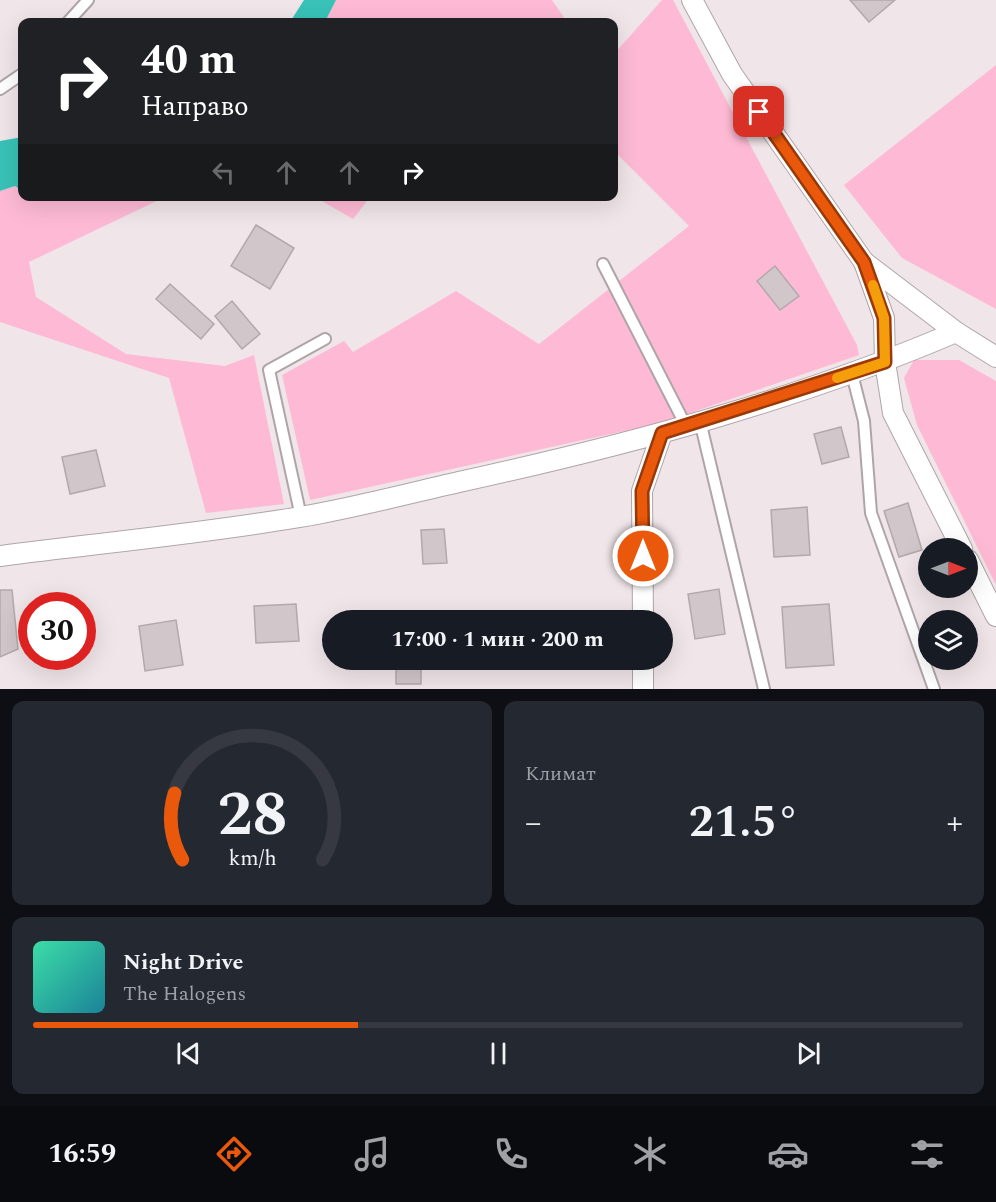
<!DOCTYPE html>
<html lang="ru">
<meta charset="utf-8">
<style>
body{margin:0;font-family:Spectral,serif;background:#242831;color:#f1f3f6;height:100vh;display:flex;flex-direction:column;font-size:22px;white-space:nowrap}
*{box-sizing:border-box;margin:0}
p{font-size:20px;color:#9ea1a6}
.icon{flex:none;width:33px;height:33px;fill:none;stroke:currentColor;stroke-width:2;stroke-linecap:round;stroke-linejoin:round}
.map{position:relative;height:689px;overflow:hidden}
.panel{display:flex;flex-direction:column;gap:12px;padding:12px;background:#0d0f14;flex:1}
.panel>*{flex:none}
.guide{position:absolute;left:18px;top:18px;width:600px;height:183px;border-radius:12px;box-shadow:0 6px 24px #0002;background:#202124;color:#fff;overflow:hidden}
.needle{width:39px;rotate:90deg}
.controls{position:absolute;left:918px;top:538px;display:grid;gap:12px}
.controls a{display:grid;place-items:center;width:60px;height:60px;border-radius:50%;background:#171b24;box-shadow:0 6px 24px #0002;font-size:30px}
.speed{position:absolute;left:18px;top:592px;display:flex;gap:12px;font-size:30px;font-weight:700;text-align:center}
.speed>*{display:grid;place-content:center;width:78px;height:78px;border-radius:50%;background:#171b24;box-shadow:0 6px 24px #0002;line-height:1}
.speed .limit{border:9px solid #d22;background:#fff;color:#111}
.pin{position:absolute;display:grid;place-items:center;width:51px;height:51px;color:#fff;margin:-26px;border-radius:12px;box-shadow:0 3px 9px #0006}
.me{position:absolute;width:66px;margin:-33px;rotate:0deg;stroke-linejoin:round;filter:drop-shadow(0 0 4px #0008)}
.turn{display:flex;align-items:center;gap:21px;height:126px;padding:0 24px;font-size:27px}
.turn .icon{width:78px;height:78px;stroke-width:2.5}
.turn b{display:block;font-size:42px;line-height:51px}
.lanes{display:flex;align-items:center;height:57px;padding:0 24px;background:#0003;justify-content:center;gap:30px;direction:ltr}
.lanes .off{opacity:.35}
.big{font-size:45px;font-weight:700;line-height:1.1}
.panel .tile{flex:1;display:flex;flex-direction:column;justify-content:center;gap:9px;min-width:0;padding:0 21px;border-radius:12px;background:#242831}
.panel .dial{align-items:center;gap:0}
.dial svg{height:156px;overflow:visible;fill:none;stroke:#363941;stroke-width:7;stroke-linecap:round;text-anchor:middle}
.dial text{fill:#f1f3f6;stroke:none}
.song{display:flex;align-items:center;gap:18px}
.cover{width:72px;height:72px;border-radius:9px;background:linear-gradient(135deg,hsl(160 70% 55%),hsl(190 70% 35%))}
.played{height:6px;border-radius:3px;background:linear-gradient(90deg,#ea580c 35%,#363941 35%)}
.keys{display:flex;justify-content:space-around;direction:ltr}
.heat{display:flex;justify-content:space-between;align-items:center;font-size:33px;direction:ltr}
.panel .tiles{flex:1;display:grid;gap:12px;grid-template-columns:1fr 1fr}
.tile:last-child{grid-column:span 2}
.trip{position:absolute;left:322px;top:610px;width:351px;height:60px;border-radius:30px;background:#171b24;box-shadow:0 6px 24px #0002;font-weight:700;line-height:60px;text-align:center}
.menu{display:flex;height:96px;justify-content:space-around;align-items:center;background:#090b0e;color:#9ea1a6}
.menu .icon{width:42px;height:42px}
.menu .on{color:#ea580c}
.menu b{font-size:27px;color:#f1f3f6}
.map>svg:first-child{display:block}
.green{fill:#febad4}
.water{fill:#39c2b8}
.building{fill:#d1c6ca;stroke:#b3a8ac;stroke-width:1.5}
.lines{fill:none;stroke-linecap:round;stroke-linejoin:round}
.lane-casing{stroke:#afa5a8;stroke-width:14}
.street-casing{stroke:#afa5a8;stroke-width:22}
.lane{stroke:#fff;stroke-width:10}
.street{stroke:#fff;stroke-width:20}
.route-casing{stroke:#983908;stroke-width:15}
.route{stroke:#ea580c;stroke-width:10}
.slow{stroke:#f59e0b;stroke-width:10}
</style>
<div class="map">
<svg width="996" height="689" viewBox="0 0 996 689">
<rect width="100%" height="100%" fill="#f0e5e8"/>
<!-- green -->
<g class="green">
<polygon points="336,0 552,0 567,22 325,22"/>
<polygon points="662,0 673,0 857,345 859,355 661,423 310,500 282,375 344,341 353,352 456,291 539,344 689,226 614,151 614,54"/>
<polygon points="996,65 996,309 902,258 844,185"/>
<polygon points="15,186 22,191 22,196 165,197 29,262 36,297 126,354 225,366 254,355 284,504 206,513 169,378 0,322 0,191"/>
<polygon points="315,197 370,197 353,219"/>
<polygon points="914,360 959,360 996,381 996,585 917,425 904,378"/>
</g>
<!-- water -->
<g class="water">
<polygon points="304,0 336,0 325,22 290,22"/>
<polygon points="22,137 22,191 15,186 0,191 0,141"/>
</g>
<!-- building -->
<g class="building">
<polygon points="850,0 895,0 869,22"/>
<polygon points="256,225 294,248 270,289 231,266"/>
<polygon points="775,266 799,296 780,310 757,281"/>
<polygon points="170,284 214,324 201,339 156,299"/>
<polygon points="232,301 260,334 242,349 215,316"/>
<polygon points="841,427 849,457 822,464 814,434"/>
<polygon points="96,450 105,486 70,494 62,457"/>
<polygon points="908,503 922,550 899,557 884,511"/>
<polygon points="807,507 810,555 774,557 771,510"/>
<polygon points="444,529 447,563 423,564 421,530"/>
<polygon points="719,589 725,634 695,639 688,594"/>
<polygon points="0,590 12,590 18,649 0,657"/>
<polygon points="296,604 299,641 256,643 254,606"/>
<polygon points="829,604 834,665 786,668 782,607"/>
<polygon points="176,620 183,665 145,671 139,626"/>
<rect x="396" y="660" width="25" height="24"/>
</g>
<g class="lines">
<defs>
<g id="lane">
<polyline points="68,22 88,0"/>
<polyline points="0,89 22,74"/>
<polyline points="603,264 686,426"/>
<polyline points="852,374 864,421 871,513 934,689"/>
<polyline points="700,421 764,689"/>
<polyline points="301,517 269,370 325,339"/>
</g>
<g id="street">
<polyline points="692,0 732,74 864,262 884,318 885,362 893,413 962,549"/>
<polyline points="864,262 956,332 996,357"/>
<path d="M0 556C100 543 200 534 300 517 353 508 406 494 459 482 628 445 797 400 956 332"/>
<polyline points="968,560 996,616"/>
<polyline points="643,621 642,491 662,433"/>
<polyline points="643,660 643,689"/>
</g>
</defs>
<!-- lane casing -->
<use href="#lane" class="lane-casing"/>
<!-- street casing -->
<use href="#street" class="street-casing"/>
<!-- lane -->
<use href="#lane" class="lane"/>
<!-- street -->
<use href="#street" class="street"/>
</g>
<g class="lines">
<defs>
<polyline id="route" points="643,556 642,491 662,433 885,362 884,318 864,262 759,112"/>
</defs>
<!-- route casing -->
<use href="#route" class="route-casing"/>
<!-- route -->
<use href="#route" class="route"/>
<!-- slow -->
<polyline class="slow" points="837,378 885,362 884,318 873,285"/>
</g>
</svg>
<div class="controls">
<a><svg class="needle" viewBox="-14 -14 28 28"><path d="M0-13l5 13h-10z" fill="#e53935"/><path d="M0 13l5-13h-10z" fill="#9ea1a6"/></svg></a>
<a><svg class="icon" aria-label="layers" viewBox="0 0 24 24"><path d="M12 4l9 5-9 5-9-5zM3 14l9 5 9-5"/></svg></a>
</div>
<div class="speed"><div class="limit">30</div></div>
<div class="pin" style="left:759px;top:112px;background:#d93025"><svg class="icon" aria-label="arrive" viewBox="0 0 24 24"><path d="M6 21V4h12l-3 4 3 4H6"/></svg></div>
<svg class="me" style="left:643px;top:556px" viewBox="-20 -20 40 40"><circle r="17" fill="#ea580c" stroke="#fff" stroke-width="3"/><path d="M0-11L8 9 0 5-8 9z" fill="#fff"/></svg>
<div class="trip">17:00 · 1 мин · 200 m</div>
<div class="guide">
<div class="turn"><svg class="icon" aria-label="right" viewBox="0 0 24 24"><path d="M7 20v-9h11M14 6l5 5-5 5"/></svg><div><b>40 m</b>Направо</div></div>
<div class="lanes"><svg class="icon off" aria-label="left" viewBox="0 0 24 24"><path d="M17 20v-9H6M10 6l-5 5 5 5"/></svg><svg class="icon off" aria-label="ahead" viewBox="0 0 24 24"><path d="M12 20V5M6 11l6-6 6 6"/></svg><svg class="icon off" aria-label="ahead" viewBox="0 0 24 24"><path d="M12 20V5M6 11l6-6 6 6"/></svg><svg class="icon" aria-label="right" viewBox="0 0 24 24"><path d="M7 20v-9h11M14 6l5 5-5 5"/></svg></div>
</div>
</div>
<section class="panel">
<div class="tiles">
<div class="tile dial"><svg viewBox="0 0 100 80">
<path d="M14 69A42 42 0 1 1 86 69"/>
<path d="M14 69A42 42 0 0 1 10 35" stroke="#ea580c"/>
<text x="50" y="56" font-size="32" font-weight="700">28</text>
<text x="50" y="72" font-size="11">km/h</text>
</svg></div>
<div class="tile"><p>Климат</p>
<div class="heat"><a>−</a><b class="big">21.5°</b><a>+</a></div>
</div>
<div class="tile">
<div class="song"><i class="cover"></i><div><b>Night Drive</b><p>The Halogens</p></div></div>
<div class="played"></div>
<div class="keys"><svg class="icon" aria-label="previous" viewBox="0 0 24 24"><path d="M18 5L8 12l10 7zM5 5v14"/></svg><svg class="icon" aria-label="pause" viewBox="0 0 24 24"><path d="M8 5v14M16 5v14"/></svg><svg class="icon" aria-label="next" viewBox="0 0 24 24"><path d="M6 5l10 7-10 7zM19 5v14"/></svg></div>
</div>
</div>
</section>
<nav class="menu">
<b>16:59</b>
<svg class="icon on" aria-label="directions" viewBox="0 0 24 24"><path d="M12 3l9 9-9 9-9-9zM9 14v-3h6M13 9l2 2-2 2"/></svg>
<svg class="icon" aria-label="music" viewBox="0 0 24 24"><path d="M9 18V5l10-2v13"/><circle cx="6" cy="18" r="3"/><circle cx="16" cy="16" r="3"/></svg>
<svg class="icon" aria-label="phone" viewBox="0 0 24 24"><path d="M5 4h4l2 5-3 2q2 4 5 5l2-3 5 2v4C11 20 4 13 5 4z"/></svg>
<svg class="icon" aria-label="climate" viewBox="0 0 24 24"><path d="M12 3v18M4 7l16 10M4 17L20 7"/></svg>
<svg class="icon" aria-label="car" viewBox="0 0 24 24"><path d="M5 17H2v-5l4-1 3-4h7l3 4 3 1v5h-3M9 17h6M6 11h13"/><circle cx="7" cy="17" r="2"/><circle cx="17" cy="17" r="2"/></svg>
<svg class="icon" aria-label="filters" viewBox="0 0 24 24"><path d="M4 7h16M4 17h16"/><circle cx="9" cy="7" r="2"/><circle cx="15" cy="17" r="2"/></svg>
</nav>
